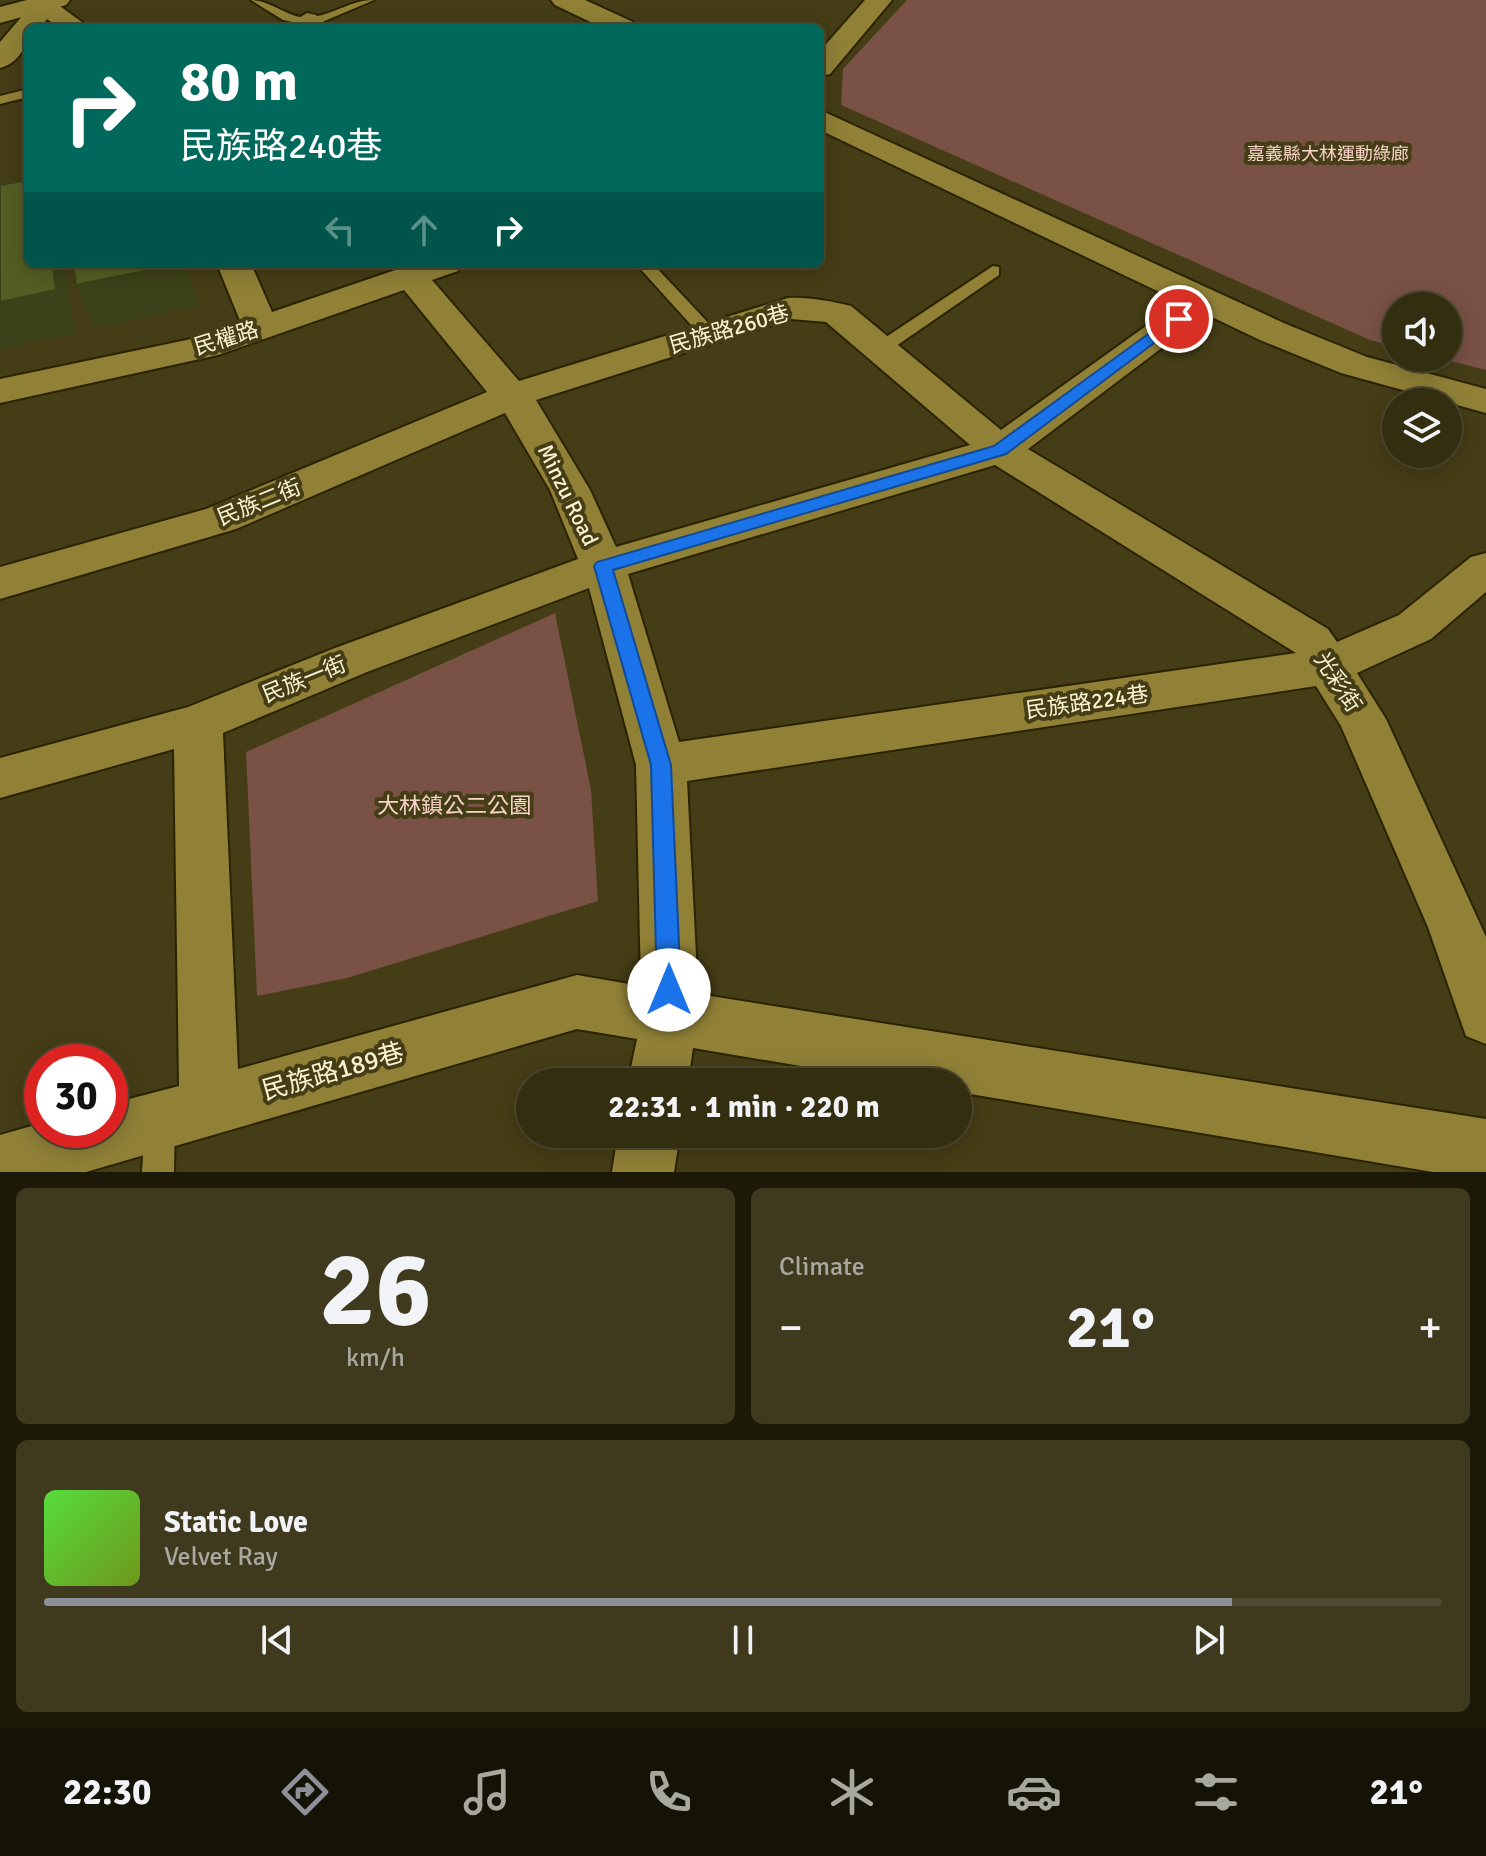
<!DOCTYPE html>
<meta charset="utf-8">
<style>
body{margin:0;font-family:Signika,"Noto Sans TC",sans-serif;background:#3f3a1e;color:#f1f3f6;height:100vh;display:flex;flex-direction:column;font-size:30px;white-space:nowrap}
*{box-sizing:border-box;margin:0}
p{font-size:26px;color:#a9a89f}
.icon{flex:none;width:44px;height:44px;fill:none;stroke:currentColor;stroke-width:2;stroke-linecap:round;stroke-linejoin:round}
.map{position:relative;height:1172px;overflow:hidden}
.side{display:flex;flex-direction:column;gap:16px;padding:16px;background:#1d1909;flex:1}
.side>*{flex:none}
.top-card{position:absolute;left:24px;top:24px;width:800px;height:244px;border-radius:12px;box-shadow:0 4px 20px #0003,0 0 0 2px #4e4a30;background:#00695c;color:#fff;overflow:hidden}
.tools{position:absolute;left:1382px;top:292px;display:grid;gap:16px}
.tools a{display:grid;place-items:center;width:80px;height:80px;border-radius:50%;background:#342e10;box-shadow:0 4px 20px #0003,0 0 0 2px #4e4a30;font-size:40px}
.speed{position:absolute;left:24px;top:1044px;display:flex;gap:16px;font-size:40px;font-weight:700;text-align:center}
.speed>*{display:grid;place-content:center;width:104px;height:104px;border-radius:50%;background:#342e10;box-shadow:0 4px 20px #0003,0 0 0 2px #4e4a30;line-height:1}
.speed .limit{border:12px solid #d22;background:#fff;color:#111}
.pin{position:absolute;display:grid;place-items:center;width:68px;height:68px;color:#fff;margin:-34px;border:4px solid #fff;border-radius:50%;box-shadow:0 2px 8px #0007}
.me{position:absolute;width:88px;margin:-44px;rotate:0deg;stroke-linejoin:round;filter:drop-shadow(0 0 6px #0008)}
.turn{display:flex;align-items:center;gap:28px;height:168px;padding:0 24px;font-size:36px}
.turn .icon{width:104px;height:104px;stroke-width:2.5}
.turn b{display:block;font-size:56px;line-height:68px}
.lanes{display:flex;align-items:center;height:76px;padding:0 24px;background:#0003;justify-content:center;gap:40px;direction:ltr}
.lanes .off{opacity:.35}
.big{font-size:60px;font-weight:700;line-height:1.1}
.side .tile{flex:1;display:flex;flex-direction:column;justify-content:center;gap:12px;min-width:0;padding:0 28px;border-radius:12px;background:#3f3a1e}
.side .dial{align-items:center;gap:0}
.dial b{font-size:104px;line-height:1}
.song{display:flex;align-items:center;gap:24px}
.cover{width:96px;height:96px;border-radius:12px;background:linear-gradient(135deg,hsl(110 70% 55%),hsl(80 70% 35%))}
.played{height:8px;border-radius:4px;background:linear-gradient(90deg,#8c9099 85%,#4e4a30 85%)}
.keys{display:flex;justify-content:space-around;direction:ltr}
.heat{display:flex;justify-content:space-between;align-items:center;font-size:44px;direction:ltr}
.side .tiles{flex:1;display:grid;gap:16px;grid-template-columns:1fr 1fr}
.tile:last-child{grid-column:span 2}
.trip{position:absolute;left:516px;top:1068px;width:456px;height:80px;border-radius:40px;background:#342e10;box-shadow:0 4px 20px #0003,0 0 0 2px #4e4a30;font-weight:700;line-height:80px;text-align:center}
.dock{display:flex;height:128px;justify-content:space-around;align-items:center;background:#151206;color:#a9a89f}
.dock .icon{width:56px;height:56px}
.dock .selected{color:#8c9099}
.dock b{font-size:36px;color:#f1f3f6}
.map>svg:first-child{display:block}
.green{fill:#795145}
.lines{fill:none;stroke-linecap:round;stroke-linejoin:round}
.lane-casing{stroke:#2b2300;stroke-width:4}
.street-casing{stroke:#2b2300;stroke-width:4}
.secondary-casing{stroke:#2b2300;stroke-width:4}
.lane{fill:#908137;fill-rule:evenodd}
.street{fill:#908137;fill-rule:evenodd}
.secondary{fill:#908137;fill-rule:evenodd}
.shaded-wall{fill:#3b4118}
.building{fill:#545d23;stroke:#3b4118;stroke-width:2}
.route{fill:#1a73e8;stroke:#114b97;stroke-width:2}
.labels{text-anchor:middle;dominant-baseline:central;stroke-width:8;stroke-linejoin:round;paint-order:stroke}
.far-park-label{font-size:18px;fill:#f8d3c7;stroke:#453d16}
.street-label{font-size:22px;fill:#fbf4cf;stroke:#453d16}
.park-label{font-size:22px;fill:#f8d3c7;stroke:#453d16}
.near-street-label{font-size:26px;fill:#fbf4cf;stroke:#453d16}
</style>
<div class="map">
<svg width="1486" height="1172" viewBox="0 0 1486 1172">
<rect width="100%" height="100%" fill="#453d16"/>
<!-- green -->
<g class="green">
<polygon points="907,0 1486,0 1486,370 1439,358 1448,358 1448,306 1396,306 1396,347 1370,340 841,105 843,69"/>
<polygon points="555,613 591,790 598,901 347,978 257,996 246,752"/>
</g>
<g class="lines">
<defs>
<g id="lane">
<path d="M251 0C272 0 291 21 312 17 335 14 351 0 374 0L308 28H289L297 23 283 20Z"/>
<polygon points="28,89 28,97 0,104 0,96"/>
<polygon points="636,264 653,264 714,329 714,337 702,337"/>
<polygon points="993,266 999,267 999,275 886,353 874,353 874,345"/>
<polygon points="160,1107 171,1111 175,1122 174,1172 142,1172 145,1122 149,1111"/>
</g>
<g id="street">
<polygon points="865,0 892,0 830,74 820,76 820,51"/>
<path d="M35 1H53L90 28H59L47 19 40 28H28C28 46 18 64 0 68V42Z"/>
<polygon points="307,13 316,15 331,28 300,28 294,21"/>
<path d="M217 264H251L272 312 413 264H463L458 271 432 280 519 381 788 298C810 297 829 301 851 306L1001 430 1192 293 1204 289 1216 293 1222 300 1216 307 1028 449 1328 629 1337 642 1399 615 1471 557 1486 553V592L1431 639 1357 673 1386 719 1486 937V1044L1466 1036 1428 927 1341 726 1316 686 687 781 698 994 1486 1119V1172H1433L958 1092V1082H896L693 1048 688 1082H628L637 1039 577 1029 86 1172H0V1135L42 1123V1130H110V1104L179 1086 174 749 0 798V758L188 707 335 648 578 559 550 490 505 413 236 529 0 599V567L206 509 487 392 404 290 218 355 0 403V379L196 338 241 323ZM791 319 826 322 970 445 616 547 590 490 536 400ZM995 465 1296 653 679 742 628 574ZM589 588 636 765 641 986 577 975 238 1069 223 733 367 672Z"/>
<polygon points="618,1134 680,1134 674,1172 612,1172"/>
</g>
<g id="secondary">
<polygon points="27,0 70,0 66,5 0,23 0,7"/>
<polygon points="551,0 585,0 633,22 637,28 603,28 555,5"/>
<polygon points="820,110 1286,324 1367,357 1486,389 1486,413 1341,373 1260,340 820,130"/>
</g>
</defs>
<!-- lane casing -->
<use href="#lane" class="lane-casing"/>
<!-- street casing -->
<use href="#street" class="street-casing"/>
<!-- secondary casing -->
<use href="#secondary" class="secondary-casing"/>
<!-- lane -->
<use href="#lane" class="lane"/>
<!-- street -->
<use href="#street" class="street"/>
<!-- secondary -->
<use href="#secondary" class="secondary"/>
</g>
<!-- shaded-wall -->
<g class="shaded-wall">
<polygon points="53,264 65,264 75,333 0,349 0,302"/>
<polygon points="178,264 186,264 197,306 94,328 76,285"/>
</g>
<!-- building -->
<g class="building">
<polygon points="28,180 28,264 53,264 56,290 0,302 0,185"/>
<polygon points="73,264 178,264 76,285"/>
</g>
<!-- route -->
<polygon class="route" points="1173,316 1186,319 1006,454 613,570 671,765 681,990 677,998 669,1001 661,998 657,990 651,765 594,566 597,562 994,446"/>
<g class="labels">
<!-- far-park labels -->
<g class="far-park-label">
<text x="1328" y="154">嘉義縣大林運動綠廊</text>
</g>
<!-- street labels -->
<g class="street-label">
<text transform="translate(729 329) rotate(-16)">民族路260巷</text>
<text transform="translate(226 338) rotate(-17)">民權路</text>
<text transform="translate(568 495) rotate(64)">Minzu Road</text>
<text transform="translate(259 502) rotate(-22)">民族二街</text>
<text transform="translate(304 679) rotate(-22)">民族一街</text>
<text transform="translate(1338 682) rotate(57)">光彩街</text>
<text transform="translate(1087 702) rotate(-8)">民族路224巷</text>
</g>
<!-- park labels -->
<g class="park-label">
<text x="454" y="805">大林鎮公二公園</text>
</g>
<!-- near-street labels -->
<g class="near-street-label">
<text transform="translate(333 1072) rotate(-16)">民族路189巷</text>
</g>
</g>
</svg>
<div class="tools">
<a><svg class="icon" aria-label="sound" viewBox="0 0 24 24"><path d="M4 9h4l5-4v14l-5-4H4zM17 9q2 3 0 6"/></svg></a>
<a><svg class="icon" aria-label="layers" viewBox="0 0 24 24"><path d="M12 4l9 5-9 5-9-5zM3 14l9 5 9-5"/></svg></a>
</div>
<div class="speed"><div class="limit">30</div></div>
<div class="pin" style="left:1179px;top:319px;background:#d93025"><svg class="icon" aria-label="arrive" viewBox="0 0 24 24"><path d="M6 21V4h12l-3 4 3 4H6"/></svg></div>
<svg class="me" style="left:669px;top:990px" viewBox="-20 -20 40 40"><circle r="19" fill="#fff"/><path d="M0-13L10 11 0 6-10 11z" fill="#1a73e8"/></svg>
<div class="trip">22:31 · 1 min · 220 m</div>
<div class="top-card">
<div class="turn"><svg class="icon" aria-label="right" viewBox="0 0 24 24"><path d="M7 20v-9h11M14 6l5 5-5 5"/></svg><div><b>80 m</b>民族路240巷</div></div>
<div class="lanes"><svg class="icon off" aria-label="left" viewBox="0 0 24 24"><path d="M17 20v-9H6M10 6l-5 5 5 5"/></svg><svg class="icon off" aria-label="ahead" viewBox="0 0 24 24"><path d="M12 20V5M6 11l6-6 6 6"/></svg><svg class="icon" aria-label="right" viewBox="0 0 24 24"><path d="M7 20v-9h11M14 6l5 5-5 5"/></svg></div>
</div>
</div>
<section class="side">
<div class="tiles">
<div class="tile dial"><b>26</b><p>km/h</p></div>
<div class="tile"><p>Climate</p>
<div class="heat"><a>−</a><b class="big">21°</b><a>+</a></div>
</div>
<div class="tile">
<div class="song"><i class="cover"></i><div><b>Static Love</b><p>Velvet Ray</p></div></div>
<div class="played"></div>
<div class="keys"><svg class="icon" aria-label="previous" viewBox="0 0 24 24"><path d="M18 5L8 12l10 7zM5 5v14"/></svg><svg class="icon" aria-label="pause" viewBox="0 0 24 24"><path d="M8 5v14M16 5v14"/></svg><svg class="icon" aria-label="next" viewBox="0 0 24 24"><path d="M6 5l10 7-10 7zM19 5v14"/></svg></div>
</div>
</div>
</section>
<nav class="dock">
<b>22:30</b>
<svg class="icon selected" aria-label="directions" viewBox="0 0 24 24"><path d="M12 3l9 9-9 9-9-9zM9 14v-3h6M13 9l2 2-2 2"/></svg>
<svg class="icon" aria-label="music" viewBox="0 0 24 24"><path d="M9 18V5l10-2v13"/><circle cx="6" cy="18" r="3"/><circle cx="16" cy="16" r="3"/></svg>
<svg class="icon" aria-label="phone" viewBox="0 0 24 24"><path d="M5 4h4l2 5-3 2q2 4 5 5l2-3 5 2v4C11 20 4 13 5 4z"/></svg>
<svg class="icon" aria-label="climate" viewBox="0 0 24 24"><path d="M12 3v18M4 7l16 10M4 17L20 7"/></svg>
<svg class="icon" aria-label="car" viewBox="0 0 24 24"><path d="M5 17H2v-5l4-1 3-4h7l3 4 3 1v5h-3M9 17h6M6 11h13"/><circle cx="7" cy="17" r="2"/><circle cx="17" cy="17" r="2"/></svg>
<svg class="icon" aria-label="filters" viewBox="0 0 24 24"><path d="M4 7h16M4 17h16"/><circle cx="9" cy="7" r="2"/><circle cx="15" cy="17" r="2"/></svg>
<b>21°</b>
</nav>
